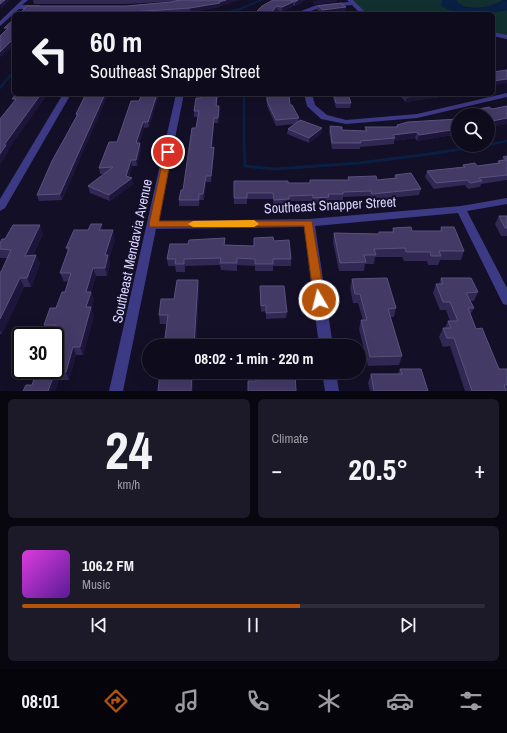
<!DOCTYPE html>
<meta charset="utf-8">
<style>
body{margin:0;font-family:"Archivo Narrow",sans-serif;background:#1c1929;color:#f1f3f6;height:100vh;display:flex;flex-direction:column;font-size:15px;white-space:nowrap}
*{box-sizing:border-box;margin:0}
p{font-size:13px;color:#9b9ba3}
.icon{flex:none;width:22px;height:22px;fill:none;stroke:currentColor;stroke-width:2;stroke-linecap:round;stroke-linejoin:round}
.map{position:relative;height:391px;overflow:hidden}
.panel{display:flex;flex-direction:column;gap:8px;padding:8px;background:#08060f;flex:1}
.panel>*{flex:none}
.guide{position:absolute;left:12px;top:12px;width:483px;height:84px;border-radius:6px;box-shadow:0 4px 16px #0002,0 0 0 1px #2e2b3b;background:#0e0b1c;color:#f1f3f6;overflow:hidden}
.fabs{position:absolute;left:451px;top:108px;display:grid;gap:8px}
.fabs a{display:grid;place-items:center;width:44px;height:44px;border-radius:50%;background:#0e0b1c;box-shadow:0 4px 16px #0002,0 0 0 1px #2e2b3b;font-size:20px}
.speed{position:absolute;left:12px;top:327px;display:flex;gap:8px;font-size:20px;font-weight:700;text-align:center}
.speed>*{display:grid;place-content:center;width:52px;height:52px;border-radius:50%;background:#0e0b1c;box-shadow:0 4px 16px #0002,0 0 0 1px #2e2b3b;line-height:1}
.speed .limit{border:2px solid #111;border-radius:6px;background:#fff;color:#111}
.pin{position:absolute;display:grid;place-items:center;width:34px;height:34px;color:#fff;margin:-17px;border:2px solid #fff;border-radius:50%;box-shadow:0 1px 4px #0007}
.me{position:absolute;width:44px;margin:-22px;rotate:352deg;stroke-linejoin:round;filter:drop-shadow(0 0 3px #0008)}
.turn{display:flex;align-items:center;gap:14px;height:84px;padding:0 12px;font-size:18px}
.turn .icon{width:52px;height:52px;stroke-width:2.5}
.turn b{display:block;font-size:28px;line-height:34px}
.big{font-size:30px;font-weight:700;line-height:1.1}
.panel .tile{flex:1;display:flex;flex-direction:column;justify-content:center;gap:6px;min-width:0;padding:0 14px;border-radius:6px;background:#1c1929}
.panel .dial{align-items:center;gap:0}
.dial b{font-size:52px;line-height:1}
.song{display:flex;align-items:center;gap:12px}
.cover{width:48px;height:48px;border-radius:6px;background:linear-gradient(135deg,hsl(300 70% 55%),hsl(270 70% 35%))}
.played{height:4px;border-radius:2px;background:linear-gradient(90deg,#b45309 60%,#2e2b3b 60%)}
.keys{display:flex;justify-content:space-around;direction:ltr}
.heat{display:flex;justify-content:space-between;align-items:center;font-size:22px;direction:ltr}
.panel .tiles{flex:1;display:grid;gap:8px;grid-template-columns:1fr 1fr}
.tile:last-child{grid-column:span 2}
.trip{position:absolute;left:142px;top:339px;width:224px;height:40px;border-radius:20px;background:#0e0b1c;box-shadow:0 4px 16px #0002,0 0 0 1px #2e2b3b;font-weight:700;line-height:40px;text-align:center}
.tab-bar{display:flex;height:64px;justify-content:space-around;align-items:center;background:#06040b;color:#9b9ba3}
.tab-bar .icon{width:28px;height:28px}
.tab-bar .selected{color:#b45309}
.tab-bar b{font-size:18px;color:#f1f3f6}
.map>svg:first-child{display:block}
.green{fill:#12302f}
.water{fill:#0a1f44}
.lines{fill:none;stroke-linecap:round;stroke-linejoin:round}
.stream-far2{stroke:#0a1f44;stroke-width:2}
.stream-far1{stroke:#0a1f44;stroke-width:2.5}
.stream{stroke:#0a1f44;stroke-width:3}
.street{fill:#3d3a85;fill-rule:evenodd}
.wall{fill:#312854}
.shaded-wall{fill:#1d163a}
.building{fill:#433a66;stroke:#5a527e}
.route{fill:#b45309;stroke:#753606}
.slow{fill:#f59e0b}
.labels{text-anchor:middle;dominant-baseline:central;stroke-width:4;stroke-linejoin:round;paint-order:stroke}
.street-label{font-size:14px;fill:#d9d4ff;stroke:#130f26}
</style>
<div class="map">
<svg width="507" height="391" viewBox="0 0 507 391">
<rect width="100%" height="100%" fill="#130f26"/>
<!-- green -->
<g class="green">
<path d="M353 0H442L447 9C467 14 486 14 507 10V35L493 32V14H368L363 11Z"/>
<path d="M456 0H503C493 8 463 13 456 0Z"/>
</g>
<!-- water -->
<path class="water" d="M442 0H456C462 11 482 9 492 5 497 3 502 0 507 0V10C486 14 461 17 441 6Z"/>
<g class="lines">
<!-- stream-far2 -->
<polyline class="stream-far2" points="221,14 240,9 261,0"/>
<!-- stream-far1 -->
<g class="stream-far1">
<polyline points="0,88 14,71"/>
<polyline points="244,94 244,147"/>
<polyline points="488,145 507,141"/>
<polyline points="477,147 486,145"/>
</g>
<!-- stream -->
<polyline class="stream" points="244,146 245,166 274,169 359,163 422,155 482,146"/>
<!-- street -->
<g class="street">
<polygon points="22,0 28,0 22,5 39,5 42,7 39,9 19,9 0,26 0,21"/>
<polygon points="347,0 353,0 367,14 361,14 352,5 323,7 301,14 293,14 317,5 349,2"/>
<polygon points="493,32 507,35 507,39 493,36"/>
<polygon points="507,93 507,97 417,118 346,124 321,119 307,106 304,94 312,94 315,105 327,115 346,120 417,114"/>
<polygon points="63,94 71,94 5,208 0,211 0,199"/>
<polygon points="176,94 184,94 158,221 309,219 461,206 507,198 507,204 467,211 507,288 507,305 503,304 458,213 315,226 333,346 319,346 304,227 156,229 123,391 109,391"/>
<polygon points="322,372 336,372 339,391 325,391"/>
</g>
</g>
<!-- wall -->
<g class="wall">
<polygon points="33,0 238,0 220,6 220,7 191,12 166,14 19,14 126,6 171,2 177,1 127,4 34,4"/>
<polygon points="273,0 305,0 295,6 293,5 293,6 282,12 277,10 274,14 249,14 256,12"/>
<polygon points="318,6 346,11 322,14 317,10"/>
<polygon points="84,94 108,94 62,200 39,201 37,195 76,117 76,114 84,97"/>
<polygon points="159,94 149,127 144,128 139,143 140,143 141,149 137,166 132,166 129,177 133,184 110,201 90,193 88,186 105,174 100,174 99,168 117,142 139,101"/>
<polygon points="202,94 218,94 217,106 219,106 220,111 218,123 214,123 212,148 214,147 214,153 211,182 206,182 204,200 200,200 199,206 179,206 179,200 183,190 196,128 198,117 194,117 194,111 201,98"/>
<polygon points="267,94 290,105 299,118 298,121 322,128 321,134 309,143 287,134 288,129 295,124 276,126 267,106"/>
<polygon points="332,94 348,94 351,103 350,108 336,108"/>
<polygon points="398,94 459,94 406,102"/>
<polygon points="507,106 507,124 488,127 488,115 465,115 466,112 489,107 492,109"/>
<polygon points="458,117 458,134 417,141 415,138 394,141 394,144 360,147 360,149 332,149 329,132 330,126 342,130 365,131 365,127 396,127 397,125 457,119"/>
<polygon points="507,156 507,180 481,184 480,187 468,189 465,185 434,189 425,177 427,171 462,167 463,165 477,166 497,163 498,161 502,160 503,157"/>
<polygon points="395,175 421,189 419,195 371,200 370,196 343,197 343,200 328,200 328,203 313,204 312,201 289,201 289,205 273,205 273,199 247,199 247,204 234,204 234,181 288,183 310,183 310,180 348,180 348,177 377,180 394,178"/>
<polygon points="499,216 507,216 507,236 501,236 495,224"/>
<polygon points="441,227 464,251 461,260 440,260 438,265 428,265 427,261 404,261 402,257 375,257 374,264 365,264 364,271 339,271 333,242 334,233 379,234 379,232 392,232 393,228 412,231 440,231"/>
<polygon points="88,230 103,230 115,239 109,258 110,264 107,276 96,276 91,292 94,300 91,309 94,316 83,355 76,355 69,380 59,380 55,391 23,391 32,385 55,370 53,333 47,333 44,325 56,308 65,292 68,281 64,282 60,273 68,252 66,248"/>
<polygon points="43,234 33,255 36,255 40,264 31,287 24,287 2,334 0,334 0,272 1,272 7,258 1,258 0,257 0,243 5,239"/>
<polygon points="274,241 291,259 291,266 273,266 273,271 255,271 255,266 237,265 237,271 221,270 220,265 185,266 185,272 176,272 175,266 168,266 167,259 225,245 254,246"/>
<polygon points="441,278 478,292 474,301 470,301 474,308 470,315 476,329 499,369 507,369 507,391 465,391 450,346 443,347 439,337 443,328 445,328 448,321 450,321 446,310 440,310 433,293 436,284 439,284"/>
<polygon points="352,279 396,308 394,317 390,317 402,356 399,365 368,366 359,329 361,320 363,320 358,303 353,303 350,288"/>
<polygon points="198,280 199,289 196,346 153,346 164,345 167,324 160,324 159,315"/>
<polygon points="260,286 287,312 286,318 266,319 266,311 261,312"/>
<polygon points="400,369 428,391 370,391 368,383 371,374 398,374"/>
</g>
<!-- shaded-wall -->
<g class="shaded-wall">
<polygon points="5,0 10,0 1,9 0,4"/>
<polygon points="226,0 238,0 220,6 220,7 191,12 190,8 219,2"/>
<polygon points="298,0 305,0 295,6 295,2"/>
<polygon points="319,0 337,0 337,2 313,5 313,1"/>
<polygon points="293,2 293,6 282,12 282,7"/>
<polygon points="277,6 277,10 274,14 270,14"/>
<polygon points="346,7 346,11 323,14 323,10"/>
<polygon points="14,38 14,44 3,56 0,57 0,52"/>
<polygon points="507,79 507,83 493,86 493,81"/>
<polygon points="41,94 48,94 8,150 9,151 0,165 0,154 4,145"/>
<polygon points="105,94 108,94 62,200 60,194"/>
<polygon points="157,94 159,94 149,127 148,122"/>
<polygon points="428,94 459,94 406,102 407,97"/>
<polygon points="219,106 220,111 218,123 218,118"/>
<polygon points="214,118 214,123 211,153 211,148"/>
<polygon points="507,118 507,124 488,127 488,122"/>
<polygon points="143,122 144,128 138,149 136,143"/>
<polygon points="322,128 321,134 309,143 309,138"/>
<polygon points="458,129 458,134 417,141 419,135"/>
<polygon points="417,132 415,138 394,141 395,138 393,135"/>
<polygon points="140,143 141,149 137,166 136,160"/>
<polygon points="214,147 214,153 211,182 211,176"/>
<polygon points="131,160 132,166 128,180 132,178 133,184 110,201 109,195 126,176"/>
<polygon points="206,176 206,182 204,200 203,194"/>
<polygon points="199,194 200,200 199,206"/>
<polygon points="102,224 104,233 99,230"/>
<polygon points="40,225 43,234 29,264 25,256"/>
<polygon points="113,230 115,239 109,258 110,264 107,276 105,268 105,255"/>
<polygon points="36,255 40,264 31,287 27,278"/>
<polygon points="93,268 96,276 91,292 94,300 91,309 94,316 83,355 80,347 86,292"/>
<polygon points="20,278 24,287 2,334 0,330 0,319"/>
<polygon points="198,280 199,289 196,346 194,346"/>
<polygon points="73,347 76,355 69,380 66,372"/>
<polygon points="55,372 59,380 55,391 48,391"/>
<polygon points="192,372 194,372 193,391 191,391"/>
</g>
<!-- building -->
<g class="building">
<polygon points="0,0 5,0 0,4"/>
<polygon points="180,0 226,0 219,2 220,3 190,8 102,14 19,14 27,6 126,6 171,2"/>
<polygon points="273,0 290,0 293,2 282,7 277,6 270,14 249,14 256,12 262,6"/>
<polygon points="291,0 298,0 295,2"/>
<polygon points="341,3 346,7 323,10 318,6"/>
<polygon points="14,19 14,38 0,52 0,36 8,28 4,28"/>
<polygon points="507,70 507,79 493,81 493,72"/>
<polygon points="16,94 41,94 4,145 6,145 0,154 0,119 16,99 12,99"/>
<polygon points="86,94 105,94 60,194 37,195 52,161 78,114 76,114"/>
<polygon points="142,94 157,94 148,122 143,122 136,143 140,143 136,160 131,160 126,176 132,178 109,195 88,186 113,167 99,168 109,142 117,142 131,101 139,101"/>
<polygon points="202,94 217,94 216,106 219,106 218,118 214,118 211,148 214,147 211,176 206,176 203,194 199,194 199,200 179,200 181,190 183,190 192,128 196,128 199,111 194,111 196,98 201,98"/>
<polygon points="267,94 289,94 290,105 292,105 299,118 276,120 267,101"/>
<polygon points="334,94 348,94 351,103 336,103"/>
<polygon points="404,94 428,94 407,97"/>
<polygon points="507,106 507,118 488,122 488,115 470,115 466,112 489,107 492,109"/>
<polygon points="458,119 458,129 419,135 417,132 393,135 395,138 360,141 361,143 332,143 330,126 342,127 342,130 367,131 365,127 398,127 397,125 408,122"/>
<polygon points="300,120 322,128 309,138 288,129"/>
<polygon points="507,156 507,175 479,178 482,181 470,183 467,180 436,183 427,171 465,167 463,165 475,163 477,166 500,163 498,161 506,160 503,157"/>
<polygon points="411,173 421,189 372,194 371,191 343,192 343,194 328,194 329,197 313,198 313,195 289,196 289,199 274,200 273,193 247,193 247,198 234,198 234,181 288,181 288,183 310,183 310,180 349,180 348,177 376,176 377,180 397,178 395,175"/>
<polygon points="499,216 507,216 507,228 505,228"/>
<polygon points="91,224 102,224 99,230 113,230 105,255 108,255 105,268 93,268 86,292 91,292 86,307 91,307 80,347 73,347 66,372 55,372 48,391 23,391 26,385 32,385 37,370 55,370 55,336 52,336 56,325 44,325 50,308 56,308 62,292 65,292 71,273 60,273 69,248 66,248 74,230 88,230"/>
<polygon points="13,225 40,225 25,256 36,255 27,278 20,278 0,319 0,272 1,272 11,250 0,249 0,243 2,239 5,239"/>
<polygon points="411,227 412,231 442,231 441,227 454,227 464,251 439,251 441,256 431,256 430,252 406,252 405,248 374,249 376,255 364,255 366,262 340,263 334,233 379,234 379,232 394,232 393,228"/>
<polygon points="273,237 274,241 289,240 291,259 273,259 273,264 255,264 255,259 237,258 237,263 220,263 221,258 184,259 184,264 175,264 176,259 167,259 170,244 188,244 189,240 225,238 224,245 254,246 254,238"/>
<polygon points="387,278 396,308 388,309 402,356 370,357 361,320 367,320 360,294 355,294 352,279"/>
<polygon points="441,278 471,278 478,292 466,293 474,308 468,308 476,329 482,328 499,369 507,369 507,385 504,385 506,391 472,391 454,338 447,338 443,328 451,328 448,321 458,321 450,302 443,302 436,284 443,284"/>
<polygon points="177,280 198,280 194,346 153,346 153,345 164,345 168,315 159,315 161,299 174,299"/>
<polygon points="260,286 284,286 287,312 266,313 266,305 261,306"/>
<polygon points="400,369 421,369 428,391 374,391 371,374 402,374"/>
<polygon points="160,372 192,372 191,391 158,391"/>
<polygon points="256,373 295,373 296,391 248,391 248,381 256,381"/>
</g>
<!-- route -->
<polygon class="route" points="165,150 172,152 159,221 312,221 325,300 323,303 315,303 314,300 304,226 150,227 149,224"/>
<!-- slow -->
<polygon class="slow" points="254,220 259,224 254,227 193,227 188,224 193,221"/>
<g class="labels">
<!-- street labels -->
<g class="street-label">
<text transform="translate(330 205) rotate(-3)">Southeast Snapper Street</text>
<text transform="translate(132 251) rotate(-78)">Southeast Mendavia Avenue</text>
</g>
</g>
</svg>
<div class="fabs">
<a><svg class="icon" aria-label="search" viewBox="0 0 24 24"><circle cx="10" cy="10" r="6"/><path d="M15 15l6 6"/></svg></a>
</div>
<div class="speed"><div class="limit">30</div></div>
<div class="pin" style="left:168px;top:152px;background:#d93025"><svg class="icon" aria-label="arrive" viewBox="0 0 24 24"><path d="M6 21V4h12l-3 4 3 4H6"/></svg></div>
<svg class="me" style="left:319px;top:300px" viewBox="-20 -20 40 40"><circle r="17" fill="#b45309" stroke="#fff" stroke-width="3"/><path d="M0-11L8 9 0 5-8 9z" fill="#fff"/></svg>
<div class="trip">08:02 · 1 min · 220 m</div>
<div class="guide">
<div class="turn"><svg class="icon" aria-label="left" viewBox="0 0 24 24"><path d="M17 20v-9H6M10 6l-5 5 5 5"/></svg><div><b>60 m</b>Southeast Snapper Street</div></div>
</div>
</div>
<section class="panel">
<div class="tiles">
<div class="tile dial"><b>24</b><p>km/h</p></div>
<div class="tile"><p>Climate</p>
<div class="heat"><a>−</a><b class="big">20.5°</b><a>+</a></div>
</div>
<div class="tile">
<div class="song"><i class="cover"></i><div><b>106.2 FM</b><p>Music</p></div></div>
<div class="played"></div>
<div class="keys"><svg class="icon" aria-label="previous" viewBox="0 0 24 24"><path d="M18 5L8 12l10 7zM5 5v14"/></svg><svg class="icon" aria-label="pause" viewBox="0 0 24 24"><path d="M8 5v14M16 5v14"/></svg><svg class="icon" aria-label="next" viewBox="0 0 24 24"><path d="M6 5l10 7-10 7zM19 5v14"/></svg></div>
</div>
</div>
</section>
<nav class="tab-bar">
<b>08:01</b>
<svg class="icon selected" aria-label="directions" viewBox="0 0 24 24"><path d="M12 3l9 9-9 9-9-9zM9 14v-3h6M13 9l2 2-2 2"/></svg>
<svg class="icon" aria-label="music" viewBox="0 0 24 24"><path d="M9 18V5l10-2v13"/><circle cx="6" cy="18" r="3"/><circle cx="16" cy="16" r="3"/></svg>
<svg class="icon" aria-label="phone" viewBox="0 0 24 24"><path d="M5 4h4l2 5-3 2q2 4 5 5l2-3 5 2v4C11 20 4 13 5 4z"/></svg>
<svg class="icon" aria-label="climate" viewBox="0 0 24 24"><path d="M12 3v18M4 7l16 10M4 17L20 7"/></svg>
<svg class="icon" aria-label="car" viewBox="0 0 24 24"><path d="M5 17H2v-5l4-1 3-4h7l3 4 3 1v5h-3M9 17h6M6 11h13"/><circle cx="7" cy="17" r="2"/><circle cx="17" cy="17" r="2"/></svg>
<svg class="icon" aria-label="filters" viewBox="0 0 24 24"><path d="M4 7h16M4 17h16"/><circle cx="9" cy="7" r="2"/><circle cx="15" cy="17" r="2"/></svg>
</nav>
